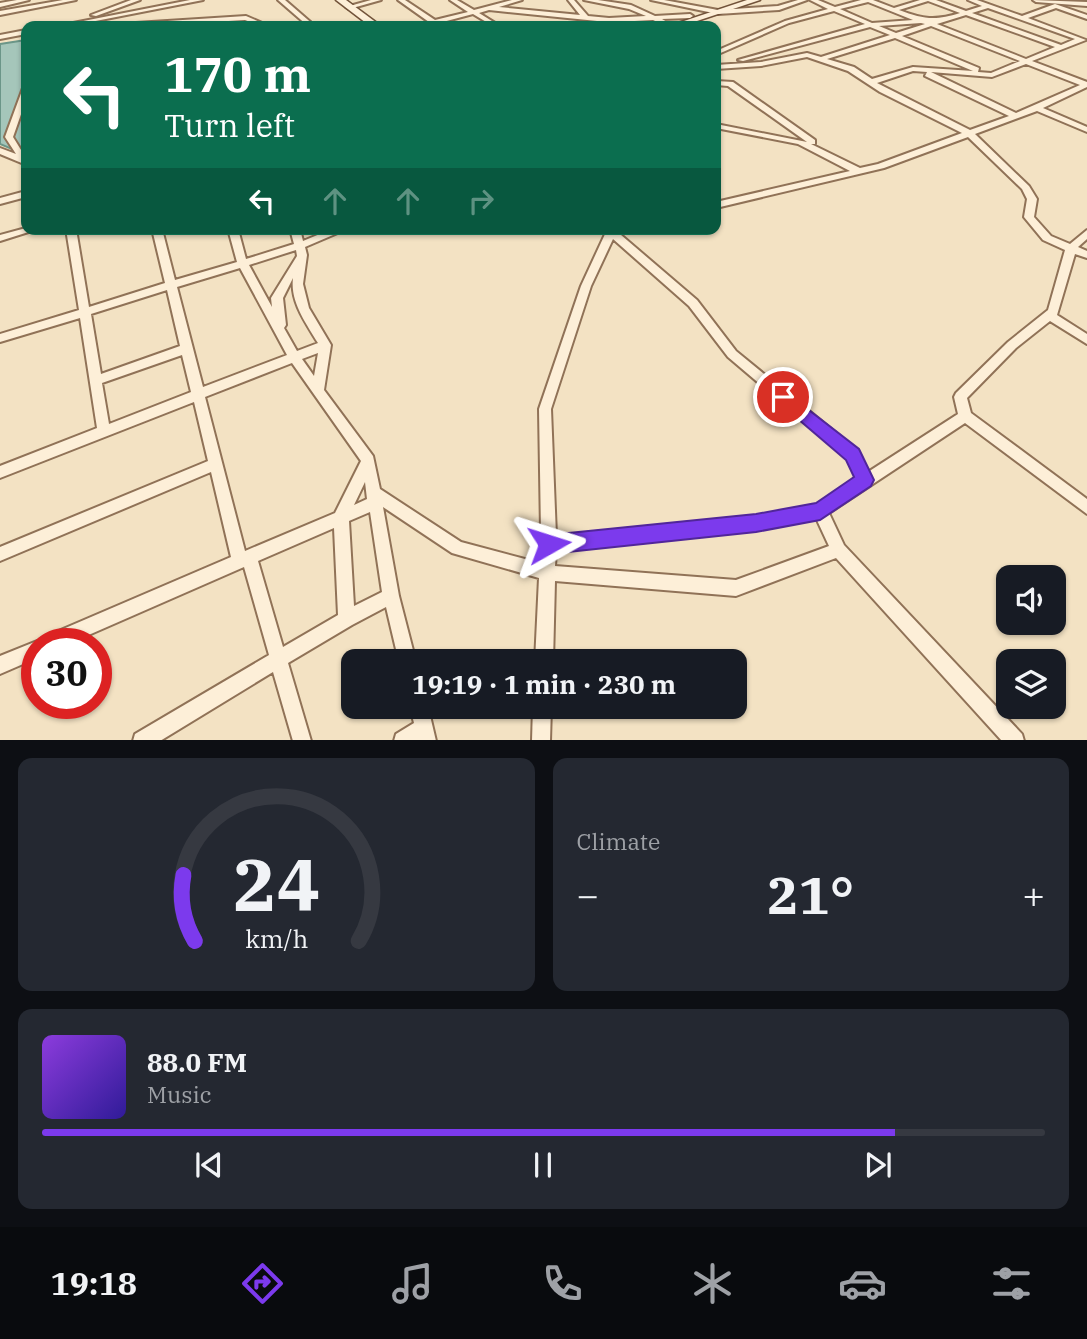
<!DOCTYPE html>
<meta charset="utf-8">
<style>
body{margin:0;font-family:"IBM Plex Serif",serif;background:#242831;color:#f1f3f6;height:100vh;display:flex;flex-direction:column;font-size:26px;white-space:nowrap}
*{box-sizing:border-box;margin:0}
p{font-size:23px;color:#9ea1a6}
.icon{flex:none;width:38px;height:38px;fill:none;stroke:currentColor;stroke-width:2;stroke-linecap:round;stroke-linejoin:round}
.map{position:relative;height:740px;overflow:hidden}
.details{display:flex;flex-direction:column;gap:18px;padding:18px;background:#0d0f14;flex:1}
.details>*{flex:none}
.guide{position:absolute;left:21px;top:21px;width:700px;height:214px;border-radius:14px;box-shadow:0 2px 5px #0004;background:#0b6e4f;color:#fff;overflow:hidden}
.fabs{position:absolute;left:996px;top:565px;display:grid;gap:14px}
.fabs a{display:grid;place-items:center;width:70px;height:70px;border-radius:14px;background:#171b24;box-shadow:0 2px 5px #0004;font-size:35px}
.speed{position:absolute;left:21px;top:628px;display:flex;gap:14px;font-size:35px;font-weight:700;text-align:center}
.speed>*{display:grid;place-content:center;width:91px;height:91px;border-radius:50%;background:#171b24;box-shadow:0 2px 5px #0004;line-height:1}
.speed .limit{border:10px solid #d22;background:#fff;color:#111}
.pin{position:absolute;display:grid;place-items:center;width:60px;height:60px;color:#fff;margin:-30px;border:4px solid #fff;border-radius:50%;box-shadow:0 2px 7px #0007}
.me{position:absolute;width:77px;margin:-38px;rotate:84deg;stroke-linejoin:round;filter:drop-shadow(0 0 5px #0008)}
.turn{display:flex;align-items:center;gap:24px;height:147px;padding:0 28px;font-size:32px}
.turn .icon{width:91px;height:91px;stroke-width:2.5}
.turn b{display:block;font-size:49px;line-height:60px}
.lanes{display:flex;align-items:center;height:66px;padding:0 28px;background:#0003;justify-content:center;gap:35px;direction:ltr}
.lanes .off{opacity:.35}
.big{font-size:52px;font-weight:700;line-height:1.1}
.details .tile{flex:1;display:flex;flex-direction:column;justify-content:center;gap:10px;min-width:0;padding:0 24px;border-radius:14px;background:#242831}
.details .dial{align-items:center;gap:0}
.dial svg{height:182px;overflow:visible;fill:none;stroke:#363941;stroke-width:7;stroke-linecap:round;text-anchor:middle}
.dial text{fill:#f1f3f6;stroke:none}
.song{display:flex;align-items:center;gap:21px}
.cover{width:84px;height:84px;border-radius:10px;background:linear-gradient(135deg,hsl(270 70% 55%),hsl(250 70% 35%))}
.played{height:7px;border-radius:4px;background:linear-gradient(90deg,#7c3aed 85%,#363941 85%)}
.keys{display:flex;justify-content:space-around;direction:ltr}
.heat{display:flex;justify-content:space-between;align-items:center;font-size:38px;direction:ltr}
.details .tiles{flex:1;display:grid;gap:18px;grid-template-columns:1fr 1fr}
.tile:last-child{grid-column:span 2}
.trip{position:absolute;left:341px;top:649px;width:406px;height:70px;border-radius:14px;background:#171b24;box-shadow:0 2px 5px #0004;font-weight:700;line-height:70px;text-align:center}
.tabs{display:flex;height:112px;justify-content:space-around;align-items:center;background:#090b0e;color:#9ea1a6}
.tabs .icon{width:49px;height:49px}
.tabs .active{color:#7c3aed}
.tabs b{font-size:32px;color:#f1f3f6}
.map>svg:first-child{display:block}
.water{fill:#a5c6ba;stroke:#6b9688;stroke-width:2}
.lines{fill:none;stroke-linecap:round;stroke-linejoin:round}
.street-casing{stroke:#907257;stroke-width:4}
.secondary-casing{stroke:#72533a;stroke-width:3}
.street{fill:#fdefd8;fill-rule:evenodd}
.secondary{fill:#fdefd8;fill-rule:evenodd}
.route{fill:#7c3aed;stroke:#51269a;stroke-width:2}
</style>
<div class="map">
<svg width="1087" height="741" viewBox="0 0 1087 741">
<rect width="100%" height="100%" fill="#f3e2c3"/>
<!-- water -->
<polygon class="water" points="26,40 26,155 0,144 0,44"/>
<g class="lines">
<defs>
<g id="street">
<polygon points="17,0 29,0 0,7 0,3"/>
<polygon points="63,0 76,0 0,15 0,11"/>
<polygon points="131,0 140,0 96,16 91,15"/>
<polygon points="190,0 203,0 70,26 58,26"/>
<polygon points="278,0 285,0 315,26 308,26"/>
<polygon points="371,0 381,0 349,9 346,7"/>
<polygon points="398,0 405,0 435,20 468,12 450,0 457,0 474,10 512,0 522,0 499,7 580,15 568,0 574,0 588,16 609,18 646,16 629,9 584,0 598,0 631,5 655,16 690,14 693,16 690,18 662,19 674,26 666,26 653,20 616,22 622,26 615,26 607,22 489,10 479,13 500,26 493,26 473,14 439,23 440,26 433,25 418,26 429,22"/>
<polygon points="651,0 664,0 718,10 778,6 798,0 807,0 779,10 718,14"/>
<path d="M810 0H818L835 7 861 0H873L894 8 920 0H936L966 11 982 6 968 0H977L1022 16 1055 4 1087 15V19L1056 8 1028 18 1086 40 1032 61 1087 82V87L1043 108 1087 127V132L1037 111 975 134 1029 186 1037 199 1034 217 1051 236 1070 244 1087 230V239L1078 247 1087 251V258L1075 254 1057 315 1087 334V344L1050 321 1016 348 967 398 971 413 1087 499V514L965 423 829 513 844 545 1022 734 1024 741H1002L836 558 736 596 555 581 553 662H535L539 578 452 553 383 507 399 596 416 662H399L386 607 352 625 288 663 311 741H293L273 672 160 741H133L135 734 269 655 244 567 68 644H37V658L0 674V656L37 641 40 642 42 638 231 557 211 472 0 561V547L208 461 194 402 0 478V466L97 428 80 318 0 342V334L79 310 66 229H76L89 307 165 283 152 229H162L175 280 237 262 228 229H238L246 259 294 244 290 229H300L303 241 332 229H347L305 247 307 255 303 284 309 308 331 345 324 390 373 456 380 489 461 542 540 563 541 532 539 409 581 286 606 232 604 229H614L697 300 736 351 858 451 868 472 958 414 954 397 956 393 1008 342 1048 310 1065 250 1043 240 1024 217 1027 199 1022 189 968 137 884 168 716 208V202L850 171 798 144 716 128V124L807 142 728 86 716 85V81L733 82 815 140V144H811L860 168 878 164 962 133 880 92 848 71 807 57 761 66 716 69V65L761 62 807 53 821 57 890 35 870 27 743 61 738 60 865 24 834 11 789 23 716 55V51L785 21 828 9ZM928 1 960 13C935 21 923 19 899 10ZM868 2 913 20 872 23 840 9ZM988 8 1075 39 1061 45 972 13ZM966 15 1055 47 1026 59 937 24ZM921 23 925 24 896 33 879 26ZM931 26 1020 61 991 73 978 72 979 68 902 36ZM895 38 973 71 913 67 872 79 854 67 827 59ZM1026 64 1080 85 1016 113 931 72 992 77ZM913 71 927 72 925 76 1009 116 970 130 877 83ZM613 239 689 306 728 357 848 459 857 479 817 505 756 516 556 536 551 409 591 286ZM296 250 297 256 271 298 272 307 249 265ZM240 268 287 355 203 387 177 287ZM293 278C290 302 306 323 318 343L297 351 284 328 286 325 283 298ZM167 290 180 346 101 374 91 314ZM318 353 314 376 302 359ZM182 355 191 392 109 424 102 383ZM292 363 361 461 335 513 245 551 205 397ZM365 482 367 499 354 505ZM370 512 382 592 354 606 349 521ZM816 518 829 546 736 580 555 566 556 551 756 530ZM334 528 338 615 283 647 258 561Z"/>
<polygon points="1033,0 1087,2 1087,6 1036,2"/>
<polygon points="246,16 269,26 261,26 245,20 146,26 117,26 120,24"/>
<polygon points="26,30 26,34 0,39 0,35"/>
<polygon points="23,88 26,88 26,100 13,137 26,158 26,163 24,164 0,154 0,148 16,154 5,137"/>
<polygon points="26,191 26,197 0,204 0,198"/>
<polygon points="26,228 38,229 0,241 0,235"/>
<polygon points="410,707 428,707 436,741 394,741 396,734 414,723"/>
<polygon points="533,707 551,707 550,741 532,741"/>
</g>
<g id="secondary">
<polygon points="336,0 346,0 381,26 370,26"/>
<polygon points="747,0 760,0 682,26 669,26"/>
</g>
</defs>
<!-- street casing -->
<use href="#street" class="street-casing"/>
<!-- secondary casing -->
<use href="#secondary" class="secondary-casing"/>
<!-- street -->
<use href="#street" class="street"/>
<!-- secondary -->
<use href="#secondary" class="secondary"/>
</g>
<!-- route -->
<polygon class="route" points="783,390 859,449 874,480 871,486 820,520 756,532 549,554 542,551 539,544 542,538 549,535 756,514 816,503 854,477 846,460 777,401 775,397"/>
</svg>
<div class="fabs">
<a><svg class="icon" aria-label="sound" viewBox="0 0 24 24"><path d="M4 9h4l5-4v14l-5-4H4zM17 9q2 3 0 6"/></svg></a>
<a><svg class="icon" aria-label="layers" viewBox="0 0 24 24"><path d="M12 4l9 5-9 5-9-5zM3 14l9 5 9-5"/></svg></a>
</div>
<div class="speed"><div class="limit">30</div></div>
<div class="pin" style="left:783px;top:397px;background:#d93025"><svg class="icon" aria-label="arrive" viewBox="0 0 24 24"><path d="M6 21V4h12l-3 4 3 4H6"/></svg></div>
<svg class="me" style="left:549px;top:544px" viewBox="-20 -20 40 40"><path d="M0-17L14 15 0 8-14 15z" fill="#7c3aed" stroke="#fff" stroke-width="4"/></svg>
<div class="trip">19:19 · 1 min · 230 m</div>
<div class="guide">
<div class="turn"><svg class="icon" aria-label="left" viewBox="0 0 24 24"><path d="M17 20v-9H6M10 6l-5 5 5 5"/></svg><div><b>170 m</b>Turn left</div></div>
<div class="lanes"><svg class="icon" aria-label="left" viewBox="0 0 24 24"><path d="M17 20v-9H6M10 6l-5 5 5 5"/></svg><svg class="icon off" aria-label="ahead" viewBox="0 0 24 24"><path d="M12 20V5M6 11l6-6 6 6"/></svg><svg class="icon off" aria-label="ahead" viewBox="0 0 24 24"><path d="M12 20V5M6 11l6-6 6 6"/></svg><svg class="icon off" aria-label="right" viewBox="0 0 24 24"><path d="M7 20v-9h11M14 6l5 5-5 5"/></svg></div>
</div>
</div>
<section class="details">
<div class="tiles">
<div class="tile dial"><svg viewBox="0 0 100 80">
<path d="M14 69A42 42 0 1 1 86 69"/>
<path d="M14 69A42 42 0 0 1 9 40" stroke="#7c3aed"/>
<text x="50" y="56" font-size="32" font-weight="700">24</text>
<text x="50" y="72" font-size="11">km/h</text>
</svg></div>
<div class="tile"><p>Climate</p>
<div class="heat"><a>−</a><b class="big">21°</b><a>+</a></div>
</div>
<div class="tile">
<div class="song"><i class="cover"></i><div><b>88.0 FM</b><p>Music</p></div></div>
<div class="played"></div>
<div class="keys"><svg class="icon" aria-label="previous" viewBox="0 0 24 24"><path d="M18 5L8 12l10 7zM5 5v14"/></svg><svg class="icon" aria-label="pause" viewBox="0 0 24 24"><path d="M8 5v14M16 5v14"/></svg><svg class="icon" aria-label="next" viewBox="0 0 24 24"><path d="M6 5l10 7-10 7zM19 5v14"/></svg></div>
</div>
</div>
</section>
<nav class="tabs">
<b>19:18</b>
<svg class="icon active" aria-label="directions" viewBox="0 0 24 24"><path d="M12 3l9 9-9 9-9-9zM9 14v-3h6M13 9l2 2-2 2"/></svg>
<svg class="icon" aria-label="music" viewBox="0 0 24 24"><path d="M9 18V5l10-2v13"/><circle cx="6" cy="18" r="3"/><circle cx="16" cy="16" r="3"/></svg>
<svg class="icon" aria-label="phone" viewBox="0 0 24 24"><path d="M5 4h4l2 5-3 2q2 4 5 5l2-3 5 2v4C11 20 4 13 5 4z"/></svg>
<svg class="icon" aria-label="climate" viewBox="0 0 24 24"><path d="M12 3v18M4 7l16 10M4 17L20 7"/></svg>
<svg class="icon" aria-label="car" viewBox="0 0 24 24"><path d="M5 17H2v-5l4-1 3-4h7l3 4 3 1v5h-3M9 17h6M6 11h13"/><circle cx="7" cy="17" r="2"/><circle cx="17" cy="17" r="2"/></svg>
<svg class="icon" aria-label="filters" viewBox="0 0 24 24"><path d="M4 7h16M4 17h16"/><circle cx="9" cy="7" r="2"/><circle cx="15" cy="17" r="2"/></svg>
</nav>
